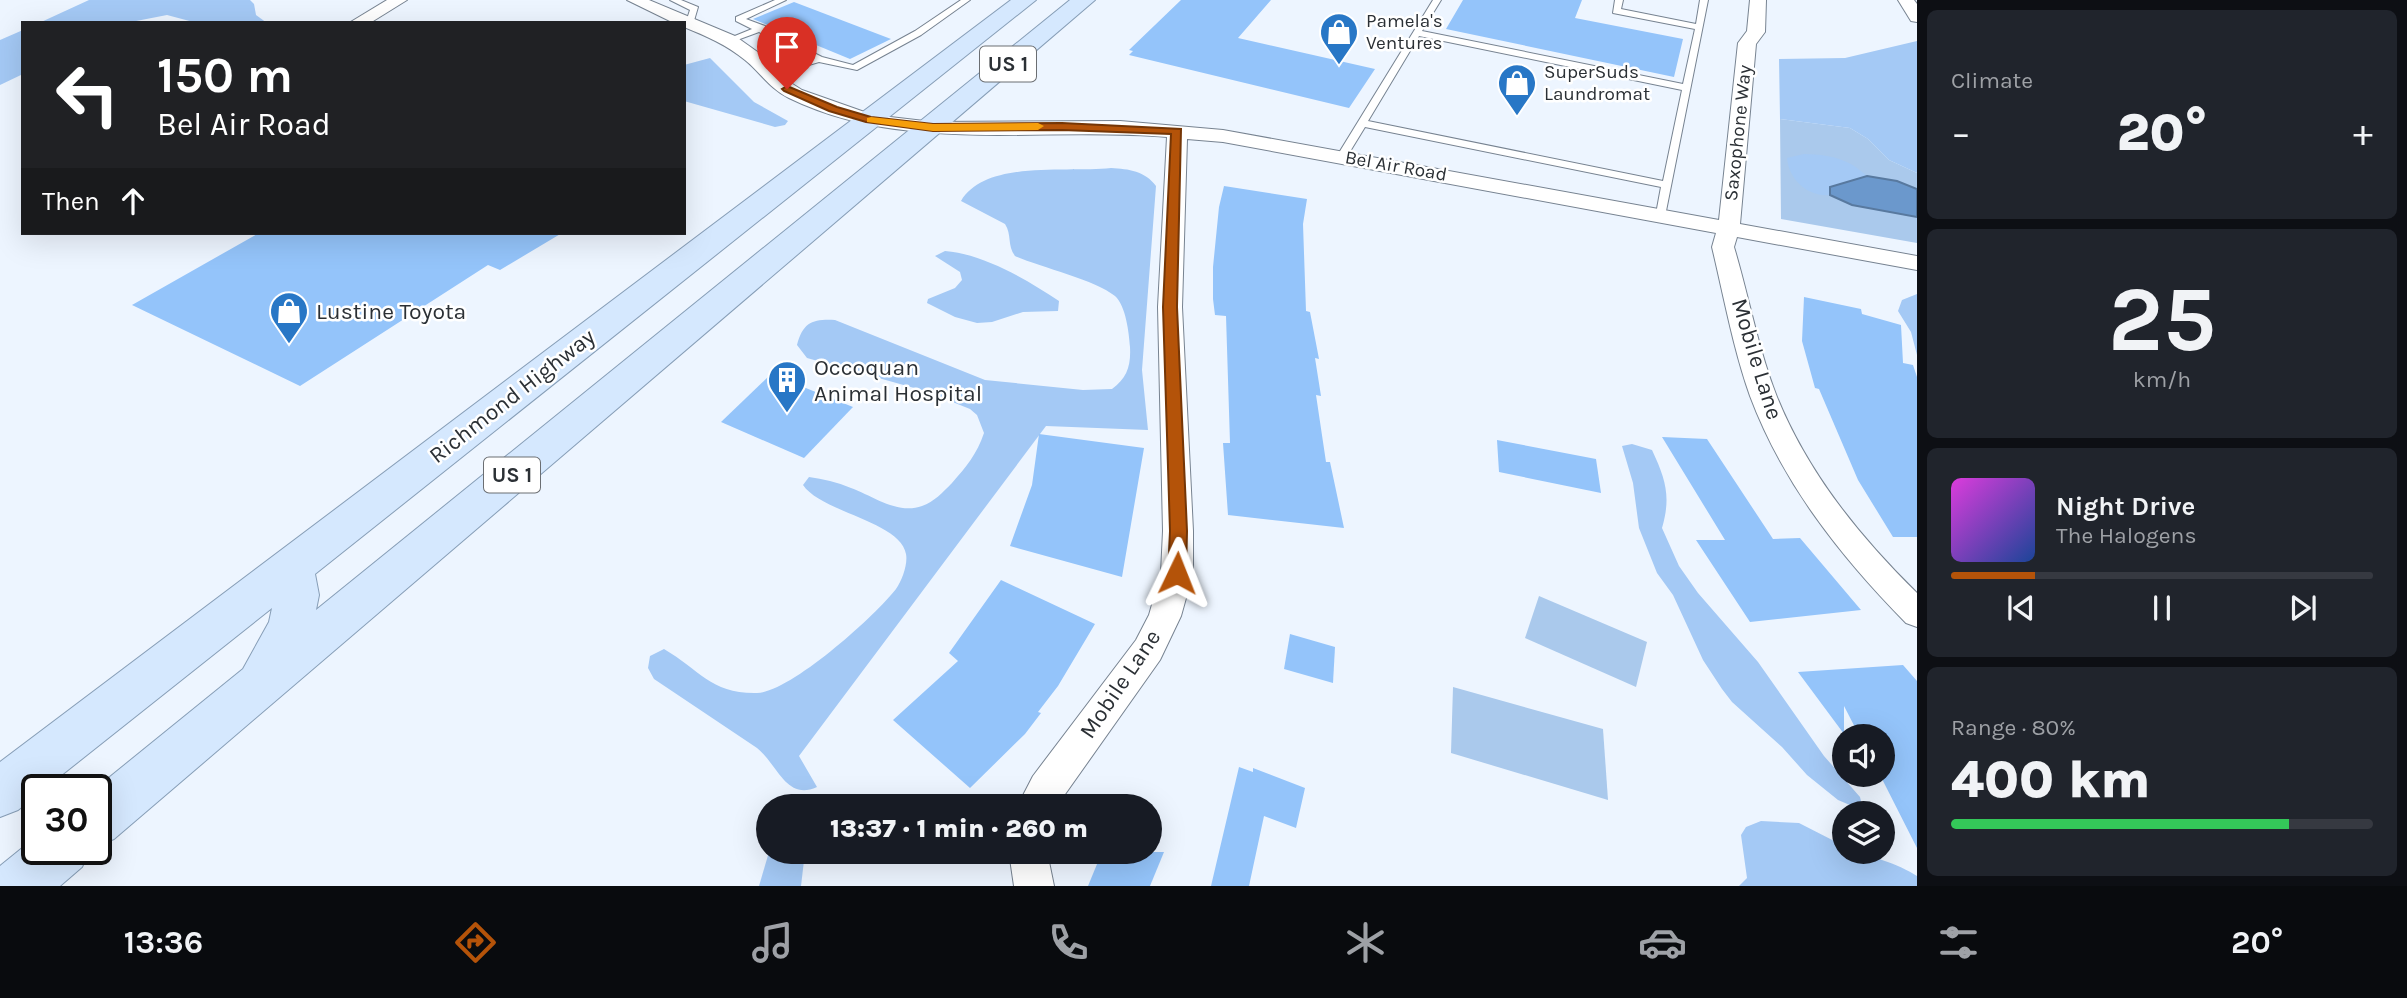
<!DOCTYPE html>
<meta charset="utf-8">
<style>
body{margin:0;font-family:Karla,sans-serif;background:#20242c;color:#f1f3f6;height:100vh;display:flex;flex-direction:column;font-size:26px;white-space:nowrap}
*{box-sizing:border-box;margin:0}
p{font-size:23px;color:#9ea1a6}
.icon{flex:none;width:38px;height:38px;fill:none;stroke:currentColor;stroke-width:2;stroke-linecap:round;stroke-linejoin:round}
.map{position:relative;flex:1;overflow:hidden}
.panel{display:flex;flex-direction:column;gap:10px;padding:10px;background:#0d0f14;width:490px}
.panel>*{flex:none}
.banner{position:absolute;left:21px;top:21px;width:665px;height:214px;border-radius:0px;box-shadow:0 7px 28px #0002;background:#202124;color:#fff;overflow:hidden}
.fabs{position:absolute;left:1832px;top:724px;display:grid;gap:14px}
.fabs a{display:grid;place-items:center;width:63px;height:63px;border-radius:50%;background:#171b24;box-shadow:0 7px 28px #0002;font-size:35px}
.speed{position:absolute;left:21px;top:774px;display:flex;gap:14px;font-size:35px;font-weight:700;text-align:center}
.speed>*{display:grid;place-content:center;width:91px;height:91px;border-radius:50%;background:#171b24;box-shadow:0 7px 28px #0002;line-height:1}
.speed .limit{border:4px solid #111;border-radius:10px;background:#fff;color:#111}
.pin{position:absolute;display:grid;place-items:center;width:60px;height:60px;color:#fff;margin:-72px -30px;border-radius:50% 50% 50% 0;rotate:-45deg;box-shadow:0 0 7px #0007}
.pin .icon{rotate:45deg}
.me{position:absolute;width:77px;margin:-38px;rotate:2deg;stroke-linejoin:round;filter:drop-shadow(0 0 5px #0008)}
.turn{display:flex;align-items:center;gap:24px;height:147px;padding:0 21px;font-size:32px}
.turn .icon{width:91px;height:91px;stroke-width:2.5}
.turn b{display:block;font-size:49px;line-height:60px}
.then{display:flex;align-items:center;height:66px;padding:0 21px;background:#0003;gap:14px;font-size:26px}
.big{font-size:52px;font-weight:800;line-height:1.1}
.panel .widget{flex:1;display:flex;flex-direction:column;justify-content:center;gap:10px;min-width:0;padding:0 24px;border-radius:10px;background:#20242c}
.panel .dial{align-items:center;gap:0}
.dial b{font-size:91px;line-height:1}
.song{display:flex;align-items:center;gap:21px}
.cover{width:84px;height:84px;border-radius:10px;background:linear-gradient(135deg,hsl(300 70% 55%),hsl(220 70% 35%))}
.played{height:7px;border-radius:4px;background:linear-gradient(90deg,#b45309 20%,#363941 20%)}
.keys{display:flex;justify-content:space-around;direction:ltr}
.heat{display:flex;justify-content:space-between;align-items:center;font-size:38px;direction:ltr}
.charge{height:10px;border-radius:5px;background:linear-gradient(90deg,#34c759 80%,#363941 0)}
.trip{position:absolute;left:756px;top:794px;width:406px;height:70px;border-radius:35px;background:#171b24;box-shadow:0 7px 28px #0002;font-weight:800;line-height:70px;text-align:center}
.menu{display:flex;height:112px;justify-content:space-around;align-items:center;background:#090b0e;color:#9ea1a6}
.menu .icon{width:49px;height:49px}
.menu .active{color:#b45309}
.menu b{font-size:32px;color:#f1f3f6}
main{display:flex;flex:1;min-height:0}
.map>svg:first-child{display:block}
.green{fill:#aac9ec}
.forest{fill:#a4c9f5}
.water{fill:#6b98cc;stroke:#58799f;stroke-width:2}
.building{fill:#94c4fa}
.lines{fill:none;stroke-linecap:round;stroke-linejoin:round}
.lane-casing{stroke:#778391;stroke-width:2}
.street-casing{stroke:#778391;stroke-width:2}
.primary-casing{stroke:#879eb7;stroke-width:2}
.lane{fill:#fff;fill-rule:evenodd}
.street{fill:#fff;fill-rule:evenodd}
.primary{fill:#d5e8fe;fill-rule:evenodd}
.route{fill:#b45309;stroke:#753606;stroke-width:2}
.slow{fill:#f59e0b}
.labels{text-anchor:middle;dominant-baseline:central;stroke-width:5;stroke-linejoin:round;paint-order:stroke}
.far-poi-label{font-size:19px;fill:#2b3035;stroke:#fff;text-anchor:start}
.far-street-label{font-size:19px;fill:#2b3035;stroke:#fff}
.shield{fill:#fff;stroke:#6b6e72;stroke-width:2}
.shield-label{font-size:21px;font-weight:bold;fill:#2b3035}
.poi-label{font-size:23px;fill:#2b3035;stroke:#fff;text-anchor:start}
.street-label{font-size:23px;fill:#2b3035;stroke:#fff}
</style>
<main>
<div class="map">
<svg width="1917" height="886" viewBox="0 0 1917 886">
<rect width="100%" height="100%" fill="#edf5ff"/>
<!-- green -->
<g class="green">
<polygon points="1780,119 1850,128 1868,139 1889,160 1917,173 1917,243 1781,219"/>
<polygon points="1539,596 1647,642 1636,687 1525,638"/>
<polygon points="1453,687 1603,729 1608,800 1451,753"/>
</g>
<!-- forest -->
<g class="forest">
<polygon points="89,0 250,0 254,4 256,15 267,23 197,23 167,15 126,23 39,23"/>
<polygon points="23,30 23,74 0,85 0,40"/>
<polygon points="1917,41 1917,173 1889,160 1868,139 1850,128 1780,119 1779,59 1845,58"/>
<polygon points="710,58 754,102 788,121 785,125 775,127 684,101 684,65"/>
<path d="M1804 154C1831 155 1847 158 1867 176L1831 187 1830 195C1808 197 1789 180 1787 158Z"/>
<path d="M1111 168C1129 169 1145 171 1156 186L1142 370 1148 430 1046 426 799 756 817 787C786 801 778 765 757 748L654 679 648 668 650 656 664 649C700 670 711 694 757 693 791 692 875 616 896 589 902 581 908 564 906 554 901 522 821 512 803 485L809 477C823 479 837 482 851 488 873 496 898 515 922 506 934 502 943 492 952 483 966 467 977 454 984 433L977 415 970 409 925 391 807 358 797 345C803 322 813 319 835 320L985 380 1083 390 1112 389C1127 378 1131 366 1130 347 1129 333 1126 306 1115 296 1096 280 1040 267 1015 256 1007 245 1012 235 1005 224L961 201C986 159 1069 173 1111 168Z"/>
<path d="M945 251C984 254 1027 280 1059 301L1058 311 1023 312 992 322 977 323 955 317 927 303 928 299 955 288 962 280 960 272 935 256Z"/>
<polygon points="1917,294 1917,355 1911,332 1898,311 1902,300"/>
<path d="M1632 444 1652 450C1666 480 1671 497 1662 528L1679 566 1698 593 1758 662 1824 756 1860 797 1862 805 1857 808 1838 800 1807 775 1782 747 1732 702 1722 689 1703 660 1673 595 1657 573 1639 528 1633 483 1622 446Z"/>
<path d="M1761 821 1799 823 1844 846V852C1865 852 1900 865 1917 876V886H1739L1747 878 1741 835 1746 827Z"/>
<polygon points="769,852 805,852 801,886 759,886"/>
</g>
<!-- water -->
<polygon class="water" points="1867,176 1897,181 1917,189 1917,217 1852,205 1830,195 1830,187"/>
<!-- building -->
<g class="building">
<polygon points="1181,0 1271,0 1238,38 1375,69 1349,108 1129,55 1133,51 1129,50"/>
<polygon points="1463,0 1582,0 1575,18 1683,39 1674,77 1446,29"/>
<polygon points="794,2 891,39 850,59 753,19"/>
<polygon points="1224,186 1307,199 1303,224 1306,311 1310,312 1319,359 1315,358 1321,396 1316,395 1326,462 1330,462 1344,528 1228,515 1223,443 1230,443 1226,316 1215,315 1213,299 1213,267 1219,207"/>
<polygon points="259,233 562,233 500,270 488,265 300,386 132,305"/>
<polygon points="1804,297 1861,309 1862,314 1901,325 1903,363 1913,365 1917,377 1917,537 1893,537 1858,480 1819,389 1815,388 1802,341"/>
<polygon points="771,374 853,407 804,458 721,422"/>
<polygon points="1039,434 1144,448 1122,577 1010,546 1032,485"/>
<polygon points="1662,437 1707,439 1773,539 1800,538 1861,610 1750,622 1696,540 1725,540"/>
<polygon points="1497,440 1596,459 1601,493 1499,472"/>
<polygon points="1001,580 1095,624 1058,686 1038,712 1041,713 1025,734 970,788 893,720 958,661 949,653"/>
<polygon points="1290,634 1335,647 1333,683 1284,669"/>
<polygon points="1903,665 1917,681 1917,848 1880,775 1883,775 1883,737 1860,737 1844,706 1844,734 1798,672"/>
<polygon points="1239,767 1253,772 1253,768 1305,788 1296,828 1264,816 1249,886 1211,886"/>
<polygon points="1102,852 1164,852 1150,886 1088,886"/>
</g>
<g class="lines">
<defs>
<g id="lane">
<polygon points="670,0 681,0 698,7 693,24 686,22 690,10"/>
<polygon points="775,0 786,0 746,19 765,26 766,29 822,57 853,65 915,31 961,0 970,0 921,35 857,70 819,62 768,77 763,74 765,72 811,59 759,32 729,43 725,40 752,29 736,21 736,17"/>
<path d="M1433 0H1441L1422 31 1683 84 1695 29 1613 13 1615 0H1623L1621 9 1696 24 1700 0H1708L1665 216 1661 217 1656 214 1661 187 1365 127 1346 158H1338L1337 156ZM1419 36 1682 90 1663 181 1368 121Z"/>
</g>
<g id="street">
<polygon points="387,0 407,0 370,23 349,23"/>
<path d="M627 0H649L735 36 759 53 783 78 802 90 873 115 933 122 1120 121 1223 130 1719 220 1738 43 1747 31 1750 0H1766L1765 32 1756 44 1740 224 1917 256V270L1737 237 1734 247C1749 297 1758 349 1777 397 1808 473 1859 536 1917 593V627L1906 623C1841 557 1783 484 1750 396 1733 348 1724 297 1712 247L1716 233 1223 142 1187 139 1182 307 1193 531V573L1181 616 1160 660 1056 807H1017L1033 776 1136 640 1149 615 1161 573 1163 531 1158 307 1167 137C1041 126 906 155 789 98 770 89 760 72 745 60 727 45 706 36 684 27V23H674Z"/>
<polygon points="1898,0 1914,0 1917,4 1917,22 1911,21"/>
<polygon points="1009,852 1047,852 1054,886 1014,886"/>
</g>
<g id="primary">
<polygon points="1011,0 1036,0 315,574 319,595 316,610 1070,0 1095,0 114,839 96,846 95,789 243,669 269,622 272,608 44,789 37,789 37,795 18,810 0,817 0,762"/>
<polygon points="37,836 37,849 90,849 82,867 60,886 0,886 0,866"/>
</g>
</defs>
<!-- lane casing -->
<use href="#lane" class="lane-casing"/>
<!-- street casing -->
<use href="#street" class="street-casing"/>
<!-- primary casing -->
<use href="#primary" class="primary-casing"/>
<!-- lane -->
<use href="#lane" class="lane"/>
<!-- street -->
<use href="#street" class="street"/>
<!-- primary -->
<use href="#primary" class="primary"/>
</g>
<!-- route -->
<polygon class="route" points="787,86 837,107 871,117 933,124 1062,123 1181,129 1177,307 1187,531 1186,573 1183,578 1171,578 1168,573 1170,531 1163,307 1171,134 1062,130 933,131 866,122 829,111 784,91 782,89"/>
<!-- slow -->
<polygon class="slow" points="871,117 933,124 1038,123 1044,126 1038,130 933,131 867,122 867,118"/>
<!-- icons -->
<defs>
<symbol id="shop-pin" viewBox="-11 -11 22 30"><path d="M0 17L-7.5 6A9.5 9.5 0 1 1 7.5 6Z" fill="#2877c6" stroke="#fff"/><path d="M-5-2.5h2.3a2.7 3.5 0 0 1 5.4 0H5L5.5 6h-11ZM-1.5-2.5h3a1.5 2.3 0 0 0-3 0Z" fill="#fff"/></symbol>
<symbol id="building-pin" viewBox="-11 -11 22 30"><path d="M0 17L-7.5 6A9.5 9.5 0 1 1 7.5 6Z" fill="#2877c6" stroke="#fff"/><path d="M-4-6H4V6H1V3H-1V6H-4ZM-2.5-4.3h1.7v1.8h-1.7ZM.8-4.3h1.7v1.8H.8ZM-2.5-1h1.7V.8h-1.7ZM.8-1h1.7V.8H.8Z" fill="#fff"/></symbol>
</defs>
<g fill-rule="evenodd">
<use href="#shop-pin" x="1317" y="10" width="44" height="60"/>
<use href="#shop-pin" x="1495" y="61" width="44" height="60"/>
<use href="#shop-pin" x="267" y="289" width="44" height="60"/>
<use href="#building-pin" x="765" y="358" width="44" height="60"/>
</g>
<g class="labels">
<!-- far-poi labels -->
<g class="far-poi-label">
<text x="1366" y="21">Pamela's<tspan x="1366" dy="22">Ventures</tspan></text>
<text x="1544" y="72">SuperSuds<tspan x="1544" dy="22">Laundromat</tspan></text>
</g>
<!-- far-street labels -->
<g class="far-street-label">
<text transform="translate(1738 133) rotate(-84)">Saxophone Way</text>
<text transform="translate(1396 166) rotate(10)">Bel Air Road</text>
</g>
<!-- shield labels -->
<g class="shield">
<rect x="980" y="46.5" width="56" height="35" rx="5"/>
<rect x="484" y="457.5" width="56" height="35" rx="5"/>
</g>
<g class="shield-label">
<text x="1008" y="64">US 1</text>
<text x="512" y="475">US 1</text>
</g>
<!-- poi labels -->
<g class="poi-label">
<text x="316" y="311">Lustine Toyota</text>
<text x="814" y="367">Occoquan<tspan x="814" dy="26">Animal Hospital</tspan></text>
</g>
<!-- street labels -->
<g class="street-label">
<text transform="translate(1757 359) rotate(73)">Mobile Lane</text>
<text transform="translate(512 396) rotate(-38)">Richmond Highway</text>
<text transform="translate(1120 684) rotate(-56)">Mobile Lane</text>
</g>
</g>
</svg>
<div class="fabs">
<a><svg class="icon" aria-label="sound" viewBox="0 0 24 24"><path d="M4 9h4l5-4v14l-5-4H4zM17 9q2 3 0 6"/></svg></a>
<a><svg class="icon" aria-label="layers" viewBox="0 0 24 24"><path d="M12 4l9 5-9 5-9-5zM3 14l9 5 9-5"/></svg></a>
</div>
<div class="speed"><div class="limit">30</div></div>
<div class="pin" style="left:787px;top:89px;background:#d93025"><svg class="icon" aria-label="arrive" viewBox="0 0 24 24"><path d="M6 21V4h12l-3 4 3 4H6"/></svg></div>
<svg class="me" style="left:1177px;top:573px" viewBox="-20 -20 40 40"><path d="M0-17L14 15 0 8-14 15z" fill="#b45309" stroke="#fff" stroke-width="4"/></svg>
<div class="trip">13:37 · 1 min · 260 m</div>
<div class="banner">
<div class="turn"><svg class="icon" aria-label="left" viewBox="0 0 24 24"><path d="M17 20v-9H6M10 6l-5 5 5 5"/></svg><div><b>150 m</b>Bel Air Road</div></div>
<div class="then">Then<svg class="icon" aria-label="ahead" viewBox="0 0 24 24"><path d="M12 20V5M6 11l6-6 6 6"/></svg></div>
</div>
</div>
<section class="panel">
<div class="widget"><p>Climate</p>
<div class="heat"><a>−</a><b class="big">20°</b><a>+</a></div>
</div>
<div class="widget dial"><b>25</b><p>km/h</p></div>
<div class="widget">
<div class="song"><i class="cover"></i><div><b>Night Drive</b><p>The Halogens</p></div></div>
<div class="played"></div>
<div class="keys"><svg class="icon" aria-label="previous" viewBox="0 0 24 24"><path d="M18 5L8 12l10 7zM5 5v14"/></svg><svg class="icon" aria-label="pause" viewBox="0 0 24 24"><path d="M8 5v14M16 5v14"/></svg><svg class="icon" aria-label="next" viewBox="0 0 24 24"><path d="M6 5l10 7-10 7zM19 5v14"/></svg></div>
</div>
<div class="widget"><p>Range · 80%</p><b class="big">400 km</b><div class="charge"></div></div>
</section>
</main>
<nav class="menu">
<b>13:36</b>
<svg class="icon active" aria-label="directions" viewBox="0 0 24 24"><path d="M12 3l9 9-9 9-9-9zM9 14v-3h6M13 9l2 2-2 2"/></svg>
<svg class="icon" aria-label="music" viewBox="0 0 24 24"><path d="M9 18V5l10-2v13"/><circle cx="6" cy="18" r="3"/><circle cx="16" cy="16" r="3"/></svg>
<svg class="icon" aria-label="phone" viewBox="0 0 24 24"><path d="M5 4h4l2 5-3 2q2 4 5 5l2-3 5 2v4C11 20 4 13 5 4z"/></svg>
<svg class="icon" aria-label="climate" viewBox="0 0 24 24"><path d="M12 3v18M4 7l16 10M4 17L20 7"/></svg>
<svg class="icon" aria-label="car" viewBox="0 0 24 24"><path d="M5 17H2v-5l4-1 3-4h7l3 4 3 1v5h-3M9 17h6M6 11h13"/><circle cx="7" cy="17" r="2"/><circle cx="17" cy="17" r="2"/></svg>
<svg class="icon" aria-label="filters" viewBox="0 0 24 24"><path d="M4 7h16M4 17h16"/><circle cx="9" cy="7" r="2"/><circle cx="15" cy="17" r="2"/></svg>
<b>20°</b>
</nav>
